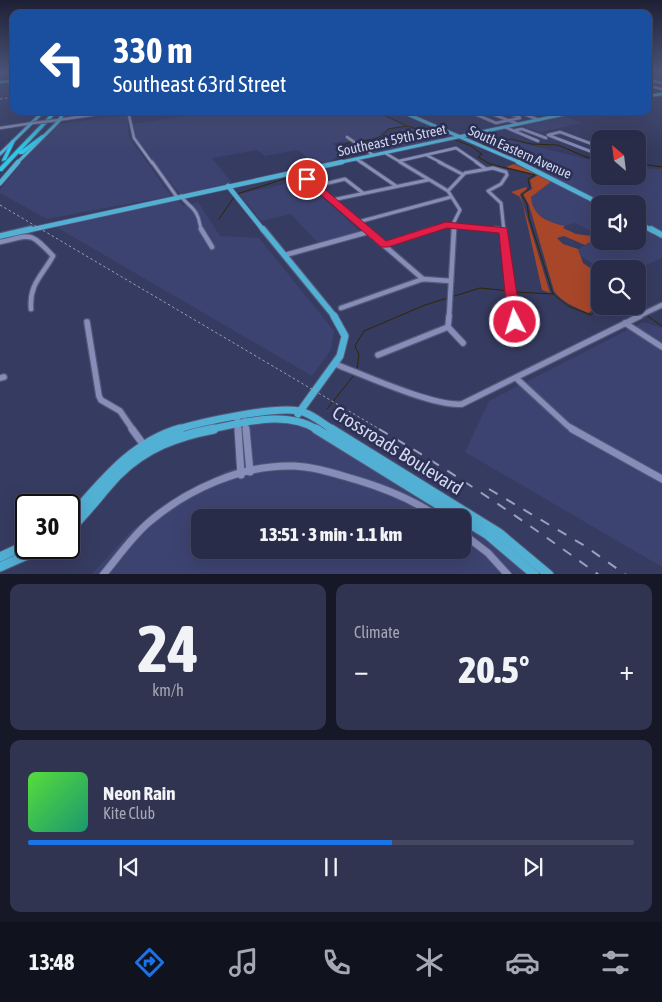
<!DOCTYPE html>
<meta charset="utf-8">
<style>
body{margin:0;font-family:"Asap Condensed",sans-serif;background:#303450;color:#f1f3f6;height:100vh;display:flex;flex-direction:column;font-size:19px;white-space:nowrap}
*{box-sizing:border-box;margin:0}
p{font-size:16px;color:#a5a7b4}
.icon{flex:none;width:28px;height:28px;fill:none;stroke:currentColor;stroke-width:2;stroke-linecap:round;stroke-linejoin:round}
.map{position:relative;height:574px;overflow:hidden}
.drawer{display:flex;flex-direction:column;gap:10px;padding:10px;background:#161828;flex:1}
.drawer>*{flex:none}
.hud{position:absolute;left:10px;top:10px;width:642px;height:105px;border-radius:10px;box-shadow:0 5px 20px #0002,0 0 0 1px #444861;background:#1a4fa0;color:#fff;overflow:hidden}
.needle{width:32px;rotate:332deg}
.buttons{position:absolute;left:591px;top:130px;display:grid;gap:10px}
.buttons a{display:grid;place-items:center;width:55px;height:55px;border-radius:10px;background:#282c49;box-shadow:0 5px 20px #0002,0 0 0 1px #444861;font-size:25px}
.speed{position:absolute;left:15px;top:494px;display:flex;gap:10px;font-size:25px;font-weight:700;text-align:center}
.speed>*{display:grid;place-content:center;width:65px;height:65px;border-radius:50%;background:#282c49;box-shadow:0 5px 20px #0002,0 0 0 1px #444861;line-height:1}
.speed .limit{border:2px solid #111;border-radius:8px;background:#fff;color:#111}
.pin{position:absolute;display:grid;place-items:center;width:42px;height:42px;color:#fff;margin:-21px;border:2px solid #fff;border-radius:50%;box-shadow:0 1px 5px #0007}
.me{position:absolute;width:55px;margin:-28px;rotate:355deg;stroke-linejoin:round;filter:drop-shadow(0 0 4px #0008)}
.turn{display:flex;align-items:center;gap:18px;height:105px;padding:0 20px;font-size:22px}
.turn .icon{width:65px;height:65px;stroke-width:2.5}
.turn b{display:block;font-size:35px;line-height:42px}
.big{font-size:38px;font-weight:800;line-height:1.1}
.drawer .widget{flex:1;display:flex;flex-direction:column;justify-content:center;gap:8px;min-width:0;padding:0 18px;border-radius:10px;background:#303450}
.drawer .dial{align-items:center;gap:0}
.dial b{font-size:65px;line-height:1}
.song{display:flex;align-items:center;gap:15px}
.cover{width:60px;height:60px;border-radius:8px;background:linear-gradient(135deg,hsl(110 70% 55%),hsl(160 70% 35%))}
.played{height:5px;border-radius:2px;background:linear-gradient(90deg,#1a73e8 60%,#444861 60%)}
.keys{display:flex;justify-content:space-around;direction:ltr}
.heat{display:flex;justify-content:space-between;align-items:center;font-size:28px;direction:ltr}
.drawer .tiles{flex:1;display:grid;gap:10px;grid-template-columns:1fr 1fr}
.widget:last-child{grid-column:span 2}
.trip{position:absolute;left:191px;top:509px;width:280px;height:50px;border-radius:10px;background:#282c49;box-shadow:0 5px 20px #0002,0 0 0 1px #444861;font-weight:800;line-height:50px;text-align:center}
.tabs{display:flex;height:80px;justify-content:space-around;align-items:center;background:#10121d;color:#a5a7b4}
.tabs .icon{width:35px;height:35px}
.tabs .current{color:#1a73e8}
.tabs b{font-size:22px;color:#f1f3f6}
.map>svg:first-child{display:block}
.built{fill:#3d4370}
.green{fill:#a74629}
.lines{fill:none;stroke-linecap:round;stroke-linejoin:round}
.stream{stroke:#302700;stroke-width:1}
.minor-far5-casing{stroke:#545877;stroke-width:3}
.minor-far4-casing{stroke:#545877;stroke-width:4}
.minor-far3-casing{stroke:#545877;stroke-width:5}
.minor-far2-casing{stroke:#545877;stroke-width:7}
.minor-far1-casing{stroke:#545877;stroke-width:8}
.minor-casing{stroke:#545877;stroke-width:9}
.major-far5-casing{stroke:#545877;stroke-width:4}
.major-far4-casing{stroke:#545877;stroke-width:4.5}
.major-far3-casing{stroke:#545877;stroke-width:6}
.major-far2-casing{stroke:#545877;stroke-width:8}
.major-far1-casing{stroke:#545877;stroke-width:9}
.major-casing{stroke:#545877;stroke-width:11}
.highway-casing{stroke:#545877;stroke-width:2}
.minor-far5{stroke:#868db8;stroke-width:2}
.minor-far4{stroke:#868db8;stroke-width:2.5}
.minor-far3{stroke:#868db8;stroke-width:3}
.minor-far2{stroke:#868db8;stroke-width:4.5}
.minor-far1{stroke:#868db8;stroke-width:5.5}
.minor{stroke:#868db8;stroke-width:7}
.major-far5{stroke:#52b0d5;stroke-width:2.5}
.major-far4{stroke:#52b0d5;stroke-width:3}
.major-far3{stroke:#52b0d5;stroke-width:4.5}
.major-far2{stroke:#52b0d5;stroke-width:5.5}
.major-far1{stroke:#52b0d5;stroke-width:7}
.major{stroke:#52b0d5;stroke-width:9}
.highway{fill:#2fc7e8;fill-rule:evenodd}
.rail-far1{stroke:#9a9fbb;stroke-width:1;stroke-dasharray:2.5 2.5;stroke-linecap:butt}
.rail{stroke:#9a9fbb;stroke-width:2;stroke-dasharray:10 10;stroke-linecap:butt}
.minor-bridge-casing{stroke:#545877;stroke-width:4;stroke-linecap:butt}
.minor-bridge{stroke:#868db8;stroke-width:2.5}
.route{fill:#e11d48;stroke:#92132f}
.labels{text-anchor:middle;dominant-baseline:central;stroke-width:5;stroke-linejoin:round;paint-order:stroke}
.far-street-label{font-size:14px;fill:#d2d7ee;stroke:#2c3055}
.near-street-label{font-size:19px;fill:#d2d7ee;stroke:#2c3055}
</style>
<div class="map">
<svg width="662" height="575" viewBox="0 0 662 575">
<rect width="100%" height="100%" fill="#363b61"/>
<!-- built -->
<g class="built">
<polygon points="204,111 372,111 405,126 388,128 388,130 377,134 383,135 403,129 416,129 425,131 429,135 421,138 432,136 439,139 372,153 354,142 377,140 377,138 332,143 342,150 341,154 331,161 316,165 298,150 265,156 257,150 212,158 232,183 180,194 136,139 132,124 193,115 192,113"/>
<polygon points="127,115 129,137 171,196 47,219 0,193 0,190 28,154 59,124"/>
<polygon points="564,116 582,123 540,132 521,125"/>
<polygon points="509,140 600,162 600,176 638,176 639,165 651,169 662,169 662,234 638,222 638,204 603,204 542,170 489,147"/>
<polygon points="303,180 361,232 318,243 291,214 261,221 239,194"/>
<polygon points="552,181 600,207 600,236 575,223 565,226 551,222 536,213 531,204 531,197"/>
<polygon points="179,200 183,206 198,202 220,236 259,238 334,331 331,350 312,376 56,227"/>
<polygon points="638,227 662,239 662,258 637,269 601,269 581,256 578,249 600,237 600,241 638,241"/>
<polygon points="643,322 662,328 662,567 465,452 489,401"/>
<polygon points="291,420 303,424 454,517 200,518 200,550 462,550 463,523 488,540 531,575 91,575 133,529 190,490 226,471 236,468 234,429 267,422"/>
</g>
<!-- green -->
<g class="green">
<path d="M514 164 552 181 531 197C532 216 548 222 565 226L563 228 576 234 599 237 585 245 564 236 557 238 563 244 578 249 583 263 600 275C600 290 603 305 588 313 575 307 563 303 554 291L529 205 523 194 532 189 530 180 538 175 506 167Z"/>
<polygon points="526,187 527,189 520,194 550,293 542,290 523,205 520,197 511,192"/>
</g>
<g class="lines">
<!-- stream -->
<g class="stream">
<polyline points="376,111 407,126 446,138"/>
<polyline points="455,140 471,146 482,154 478,157 490,164 535,175 528,179 530,188 522,195 527,204 529,218 553,294 568,306 591,315 600,305"/>
<polyline points="356,142 374,139 382,136 388,129 407,126"/>
<polyline points="481,145 511,139 531,144 558,145 586,157 600,159"/>
<polyline points="638,159 648,165 662,167"/>
<polyline points="325,164 346,157 349,149 339,146 352,142"/>
<polyline points="304,173 324,168"/>
<polyline points="237,194 300,174"/>
<polyline points="219,219 234,197"/>
<polyline points="514,292 553,294"/>
<polyline points="633,306 643,313"/>
<polyline points="646,315 662,326"/>
<polyline points="357,369 359,355 355,346 364,331 425,305 480,288 510,291"/>
<polyline points="327,409 354,375"/>
</g>
<defs>
<g id="minor-far5">
<polyline points="649,72 652,73 649,74"/>
<polyline points="0,74 7,73 8,71"/>
<polyline points="649,80 662,83"/>
<polyline points="649,86 662,89"/>
<polyline points="116,111 119,111"/>
</g>
<g id="minor-far4">
<polyline points="128,111 134,138 152,163"/>
<polyline points="502,111 519,117"/>
<polyline points="516,111 539,120"/>
<polyline points="487,112 518,124"/>
<polyline points="475,114 496,123 520,118"/>
<polyline points="51,121 119,111"/>
<polyline points="505,127 538,141"/>
<polyline points="0,128 33,123"/>
<polyline points="516,130 522,129 546,138"/>
<polyline points="347,137 373,155"/>
<polyline points="600,147 560,132 548,135 600,155"/>
<polyline points="385,153 402,163"/>
<polyline points="426,155 442,163"/>
<polyline points="356,159 362,163"/>
<polyline points="399,161 456,148 478,163"/>
</g>
<g id="minor-far3">
<polyline points="152,162 177,197"/>
<polyline points="361,162 396,186"/>
<polyline points="400,162 448,191 460,210 454,222 454,231"/>
<polyline points="439,162 462,174"/>
<polyline points="476,162 486,169"/>
<polyline points="298,171 367,231"/>
<polyline points="316,186 345,179 363,193"/>
<polyline points="448,191 465,173 493,168 506,172 507,175 501,184 488,191 501,203 504,231"/>
<path d="M181 196C186 204 194 207 197 215 200 220 199 225 202 231"/>
<polyline points="332,200 428,180"/>
<polyline points="358,222 451,197"/>
<polyline points="429,231 446,225 504,230"/>
</g>
<g id="minor-far2">
<polyline points="201,229 212,247"/>
<polyline points="365,229 423,279"/>
<polyline points="495,229 504,230"/>
<polyline points="504,229 514,317"/>
<path d="M0 242C33 235 29 231 53 256 42 276 29 284 31 309"/>
<polyline points="384,245 433,229"/>
<polyline points="285,255 368,232"/>
<polyline points="341,308 423,279 451,281"/>
<polyline points="449,317 454,229"/>
<polyline points="637,317 662,305"/>
</g>
<g id="minor-far1">
<polyline points="449,316 448,327 463,343"/>
<polyline points="514,316 515,322"/>
<polyline points="87,322 99,396 101,400 120,411 133,430"/>
<polyline points="625,323 662,347"/>
<polyline points="378,355 448,327"/>
<path d="M335 364C364 375 434 407 462 404L640 316"/>
<polyline points="0,378 4,377"/>
<polyline points="516,378 568,426 575,430"/>
<polyline points="237,417 238,430"/>
<polyline points="245,421 246,430"/>
</g>
<g id="minor">
<polyline points="132,429 143,444"/>
<polyline points="238,429 241,475"/>
<polyline points="246,429 250,472"/>
<polyline points="572,429 662,479"/>
<polyline points="462,533 488,553 508,575"/>
<path d="M103 575C118 557 131 538 148 523 186 490 243 464 294 466 316 467 336 474 357 480 387 489 414 500 440 518"/>
</g>
<g id="major-far5">
<polyline points="0,82 14,81"/>
<polyline points="649,96 662,94"/>
<polyline points="577,111 579,111"/>
</g>
<g id="major-far4">
<polyline points="400,111 521,163"/>
<polyline points="0,154 44,111"/>
<polyline points="17,163 59,121 64,111"/>
<polyline points="337,163 579,111"/>
</g>
<g id="major-far3">
<polyline points="518,162 601,204"/>
<polyline points="0,183 18,162"/>
<polyline points="228,186 264,231"/>
<polyline points="638,223 653,231"/>
<polyline points="25,231 342,162"/>
</g>
<g id="major-far2">
<polyline points="263,229 335,317"/>
<polyline points="651,229 662,235"/>
<polyline points="0,236 31,229"/>
</g>
<g id="major-far1">
<polyline points="298,414 340,356 345,336 334,316"/>
<path d="M175 430C201 422 274 406 299 411 311 413 322 423 333 430"/>
<path d="M207 430C243 423 286 409 318 430"/>
</g>
<g id="major">
<polyline points="316,429 460,518"/>
<polyline points="331,429 499,533 549,575"/>
<path d="M69 519C102 482 131 443 180 429"/>
<polyline points="462,519 488,535 535,575"/>
<path d="M69 530C87 513 101 493 118 475 145 448 177 436 214 429"/>
<polyline points="0,557 26,545"/>
<polyline points="0,567 43,548"/>
</g>
<g id="highway">
<polygon points="54,111 58,111 2,171 0,171 0,167"/>
<polygon points="42,135 45,136 23,154 19,154 19,152"/>
<polygon points="12,140 15,141 6,160 2,161 2,160"/>
</g>
</defs>
<!-- minor-far5 casing -->
<use href="#minor-far5" class="minor-far5-casing"/>
<!-- minor-far4 casing -->
<use href="#minor-far4" class="minor-far4-casing"/>
<!-- minor-far3 casing -->
<use href="#minor-far3" class="minor-far3-casing"/>
<!-- minor-far2 casing -->
<use href="#minor-far2" class="minor-far2-casing"/>
<!-- minor-far1 casing -->
<use href="#minor-far1" class="minor-far1-casing"/>
<!-- minor casing -->
<use href="#minor" class="minor-casing"/>
<!-- major-far5 casing -->
<use href="#major-far5" class="major-far5-casing"/>
<!-- major-far4 casing -->
<use href="#major-far4" class="major-far4-casing"/>
<!-- major-far3 casing -->
<use href="#major-far3" class="major-far3-casing"/>
<!-- major-far2 casing -->
<use href="#major-far2" class="major-far2-casing"/>
<!-- major-far1 casing -->
<use href="#major-far1" class="major-far1-casing"/>
<!-- major casing -->
<use href="#major" class="major-casing"/>
<!-- highway casing -->
<use href="#highway" class="highway-casing"/>
<!-- minor-far5 -->
<use href="#minor-far5" class="minor-far5"/>
<!-- minor-far4 -->
<use href="#minor-far4" class="minor-far4"/>
<!-- minor-far3 -->
<use href="#minor-far3" class="minor-far3"/>
<!-- minor-far2 -->
<use href="#minor-far2" class="minor-far2"/>
<!-- minor-far1 -->
<use href="#minor-far1" class="minor-far1"/>
<!-- minor -->
<use href="#minor" class="minor"/>
<!-- major-far5 -->
<use href="#major-far5" class="major-far5"/>
<!-- major-far4 -->
<use href="#major-far4" class="major-far4"/>
<!-- major-far3 -->
<use href="#major-far3" class="major-far3"/>
<!-- major-far2 -->
<use href="#major-far2" class="major-far2"/>
<!-- major-far1 -->
<use href="#major-far1" class="major-far1"/>
<!-- major -->
<use href="#major" class="major"/>
<!-- highway -->
<use href="#highway" class="highway"/>
<!-- rail-far1 -->
<g class="rail-far1">
<polyline points="0,99 14,97"/>
<polyline points="0,205 381,430"/>
</g>
<!-- rail -->
<g class="rail">
<path d="M379 429C455 473 527 523 599 575"/>
<polyline points="489,489 585,546 626,575"/>
</g>
<defs>
<polyline id="minor-bridge" points="33,123 51,121"/>
</defs>
<!-- minor-bridge casing -->
<use href="#minor-bridge" class="minor-bridge-casing"/>
<!-- minor-bridge -->
<use href="#minor-bridge" class="minor-bridge"/>
</g>
<!-- sky -->
<linearGradient id="sky" x2="0" y2="1"><stop stop-color="#1e2035"/><stop offset="0.47" stop-color="#4c557b"/><stop offset="1" stop-color="#4c557b" stop-opacity="0"/></linearGradient>
<rect width="662" height="151" fill="url(#sky)"/>
<!-- route -->
<polygon class="route" points="304,177 310,177 386,241 446,222 507,228 521,322 519,324 515,326 508,322 499,233 447,228 388,247 381,247 304,180"/>
<g class="labels">
<!-- far-street labels -->
<g class="far-street-label">
<text transform="translate(392 140) rotate(-12)">Southeast 59th Street</text>
<text transform="translate(520 152) rotate(24)">South Eastern Avenue</text>
</g>
<!-- near-street labels -->
<g class="near-street-label">
<text transform="translate(398 450) rotate(32)">Crossroads Boulevard</text>
</g>
</g>
</svg>
<div class="buttons">
<a><svg class="needle" viewBox="-14 -14 28 28"><path d="M0-13l5 13h-10z" fill="#e53935"/><path d="M0 13l5-13h-10z" fill="#a5a7b4"/></svg></a>
<a><svg class="icon" aria-label="sound" viewBox="0 0 24 24"><path d="M4 9h4l5-4v14l-5-4H4zM17 9q2 3 0 6"/></svg></a>
<a><svg class="icon" aria-label="search" viewBox="0 0 24 24"><circle cx="10" cy="10" r="6"/><path d="M15 15l6 6"/></svg></a>
</div>
<div class="speed"><div class="limit">30</div></div>
<div class="pin" style="left:307px;top:179px;background:#d93025"><svg class="icon" aria-label="arrive" viewBox="0 0 24 24"><path d="M6 21V4h12l-3 4 3 4H6"/></svg></div>
<svg class="me" style="left:515px;top:322px" viewBox="-20 -20 40 40"><circle r="17" fill="#e11d48" stroke="#fff" stroke-width="3"/><path d="M0-11L8 9 0 5-8 9z" fill="#fff"/></svg>
<div class="trip">13:51 · 3 min · 1.1 km</div>
<div class="hud">
<div class="turn"><svg class="icon" aria-label="left" viewBox="0 0 24 24"><path d="M17 20v-9H6M10 6l-5 5 5 5"/></svg><div><b>330 m</b>Southeast 63rd Street</div></div>
</div>
</div>
<section class="drawer">
<div class="tiles">
<div class="widget dial"><b>24</b><p>km/h</p></div>
<div class="widget"><p>Climate</p>
<div class="heat"><a>−</a><b class="big">20.5°</b><a>+</a></div>
</div>
<div class="widget">
<div class="song"><i class="cover"></i><div><b>Neon Rain</b><p>Kite Club</p></div></div>
<div class="played"></div>
<div class="keys"><svg class="icon" aria-label="previous" viewBox="0 0 24 24"><path d="M18 5L8 12l10 7zM5 5v14"/></svg><svg class="icon" aria-label="pause" viewBox="0 0 24 24"><path d="M8 5v14M16 5v14"/></svg><svg class="icon" aria-label="next" viewBox="0 0 24 24"><path d="M6 5l10 7-10 7zM19 5v14"/></svg></div>
</div>
</div>
</section>
<nav class="tabs">
<b>13:48</b>
<svg class="icon current" aria-label="directions" viewBox="0 0 24 24"><path d="M12 3l9 9-9 9-9-9zM9 14v-3h6M13 9l2 2-2 2"/></svg>
<svg class="icon" aria-label="music" viewBox="0 0 24 24"><path d="M9 18V5l10-2v13"/><circle cx="6" cy="18" r="3"/><circle cx="16" cy="16" r="3"/></svg>
<svg class="icon" aria-label="phone" viewBox="0 0 24 24"><path d="M5 4h4l2 5-3 2q2 4 5 5l2-3 5 2v4C11 20 4 13 5 4z"/></svg>
<svg class="icon" aria-label="climate" viewBox="0 0 24 24"><path d="M12 3v18M4 7l16 10M4 17L20 7"/></svg>
<svg class="icon" aria-label="car" viewBox="0 0 24 24"><path d="M5 17H2v-5l4-1 3-4h7l3 4 3 1v5h-3M9 17h6M6 11h13"/><circle cx="7" cy="17" r="2"/><circle cx="17" cy="17" r="2"/></svg>
<svg class="icon" aria-label="filters" viewBox="0 0 24 24"><path d="M4 7h16M4 17h16"/><circle cx="9" cy="7" r="2"/><circle cx="15" cy="17" r="2"/></svg>
</nav>
